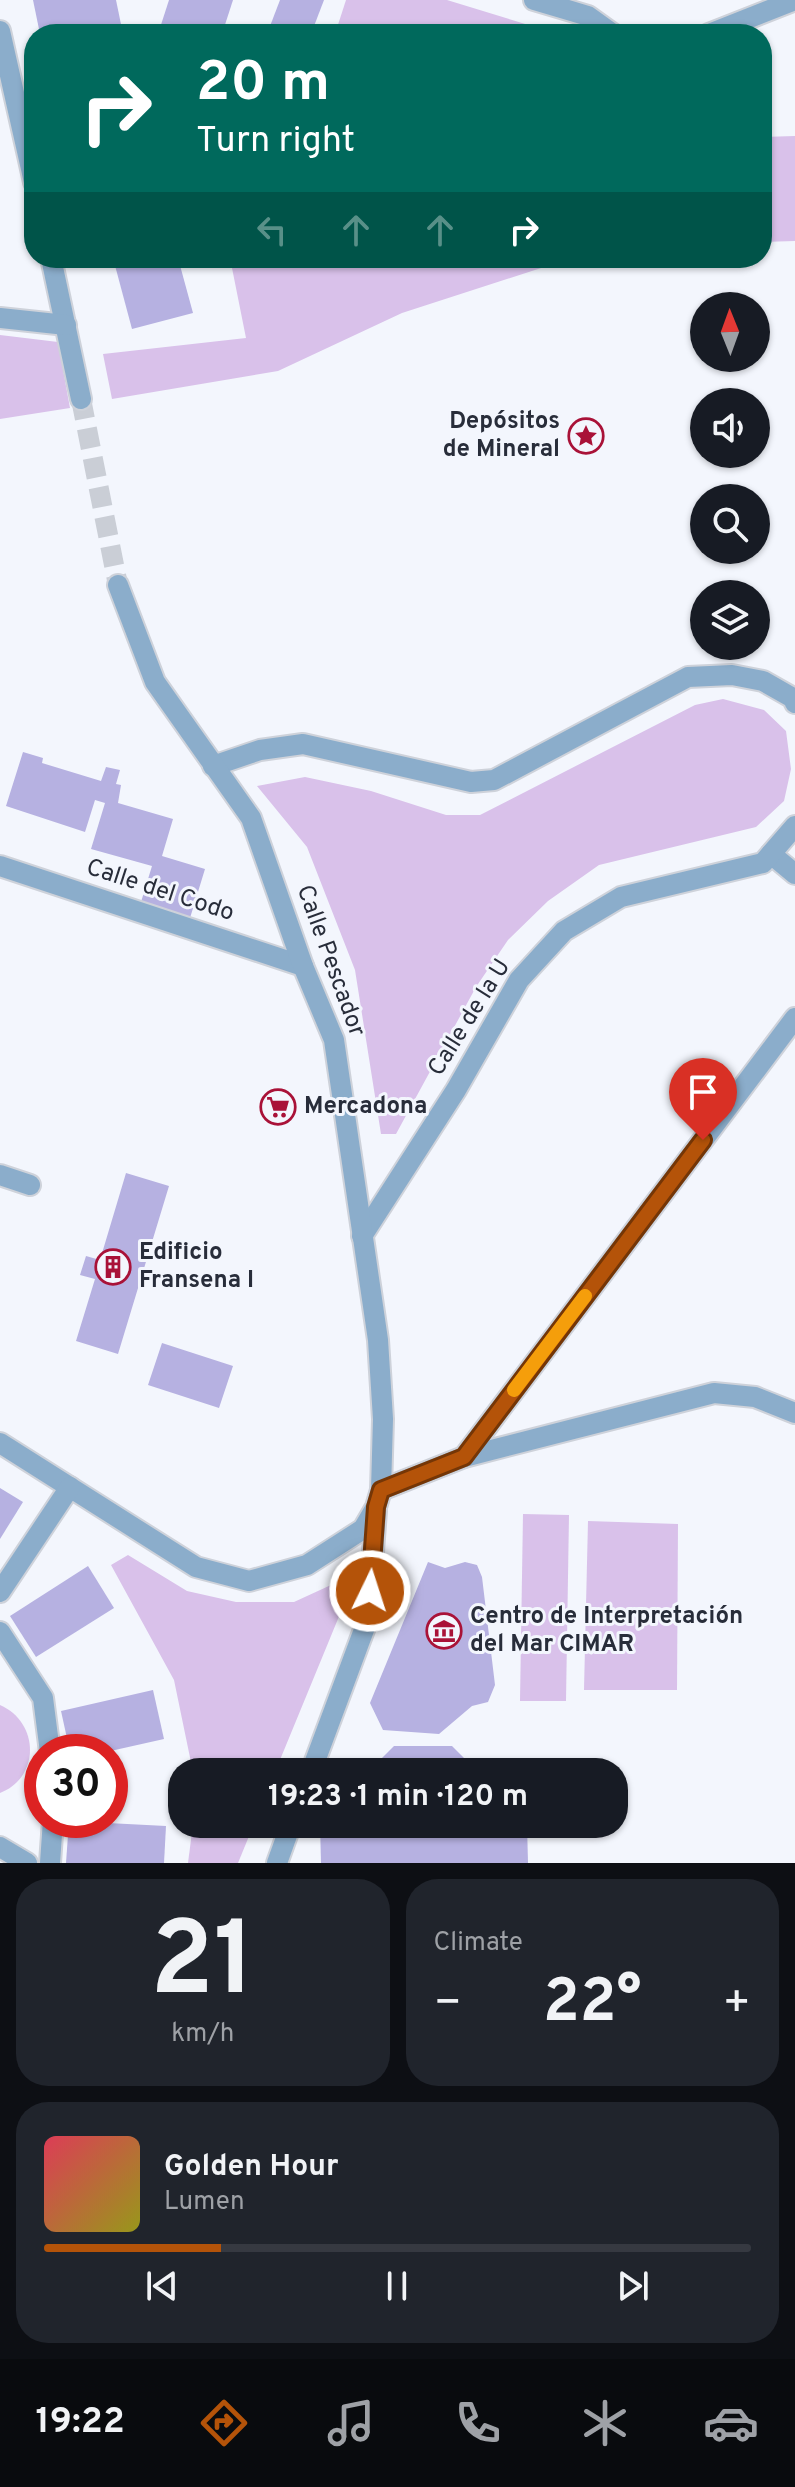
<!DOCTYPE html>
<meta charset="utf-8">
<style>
body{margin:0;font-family:Overpass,sans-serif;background:#20242c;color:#f1f3f6;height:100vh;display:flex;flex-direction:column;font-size:30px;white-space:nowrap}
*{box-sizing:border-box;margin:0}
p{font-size:26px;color:#9ea1a6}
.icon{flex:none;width:44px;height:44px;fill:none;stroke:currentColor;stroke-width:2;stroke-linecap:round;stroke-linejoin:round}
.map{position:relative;height:1863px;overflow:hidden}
.panel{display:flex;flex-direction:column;gap:16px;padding:16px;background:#0d0f14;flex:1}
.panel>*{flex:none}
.banner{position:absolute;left:24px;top:24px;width:748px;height:244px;border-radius:32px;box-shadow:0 2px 6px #0004;background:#00695c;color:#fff;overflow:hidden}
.needle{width:52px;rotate:359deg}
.controls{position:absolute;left:690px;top:292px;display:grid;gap:16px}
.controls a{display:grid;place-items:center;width:80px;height:80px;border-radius:50%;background:#171b24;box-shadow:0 2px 6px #0004;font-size:40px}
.speed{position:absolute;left:24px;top:1734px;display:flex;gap:16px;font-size:40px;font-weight:700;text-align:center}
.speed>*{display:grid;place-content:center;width:104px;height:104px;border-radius:50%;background:#171b24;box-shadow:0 2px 6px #0004;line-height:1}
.speed .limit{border:12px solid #d22;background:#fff;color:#111}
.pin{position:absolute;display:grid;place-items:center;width:68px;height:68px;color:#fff;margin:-82px -34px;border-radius:50% 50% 50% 0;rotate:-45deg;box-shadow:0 0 8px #0007}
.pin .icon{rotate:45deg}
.me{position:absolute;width:88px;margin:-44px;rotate:4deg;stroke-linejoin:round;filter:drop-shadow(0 0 6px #0008)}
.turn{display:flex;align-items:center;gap:28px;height:168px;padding:0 40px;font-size:36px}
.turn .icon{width:104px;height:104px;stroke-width:2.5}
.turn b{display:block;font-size:56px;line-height:68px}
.lanes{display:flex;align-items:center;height:76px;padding:0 40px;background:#0003;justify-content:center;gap:40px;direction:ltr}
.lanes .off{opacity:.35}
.big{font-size:60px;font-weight:700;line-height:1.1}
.panel .tile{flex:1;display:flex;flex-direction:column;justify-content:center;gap:12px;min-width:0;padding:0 28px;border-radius:32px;background:#20242c}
.panel .dial{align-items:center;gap:0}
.dial b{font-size:104px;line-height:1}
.song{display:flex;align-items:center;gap:24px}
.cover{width:96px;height:96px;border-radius:12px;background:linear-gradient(135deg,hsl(350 70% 55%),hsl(60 70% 35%))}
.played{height:8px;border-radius:4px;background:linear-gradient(90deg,#b45309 25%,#363941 25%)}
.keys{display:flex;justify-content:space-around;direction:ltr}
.heat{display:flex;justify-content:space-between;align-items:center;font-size:44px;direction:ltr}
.panel .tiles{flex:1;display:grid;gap:16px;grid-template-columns:1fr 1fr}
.tile:last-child{grid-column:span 2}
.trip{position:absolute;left:168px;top:1758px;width:460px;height:80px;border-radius:32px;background:#171b24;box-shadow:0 2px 6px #0004;font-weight:700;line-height:80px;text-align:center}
.tab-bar{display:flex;height:128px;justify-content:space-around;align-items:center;background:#090b0e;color:#9ea1a6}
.tab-bar .icon{width:56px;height:56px}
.tab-bar .on{color:#b45309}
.tab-bar b{font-size:36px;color:#f1f3f6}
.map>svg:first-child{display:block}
.green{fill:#d9c1ea}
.building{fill:#b6b1e1}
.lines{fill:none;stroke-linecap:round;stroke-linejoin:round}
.minor-tunnel{stroke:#caced6;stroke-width:20;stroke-dasharray:20 10;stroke-linecap:butt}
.minor-casing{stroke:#ced2da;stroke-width:24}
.minor{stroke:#8badcb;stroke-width:20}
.route-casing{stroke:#753606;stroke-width:20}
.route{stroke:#b45309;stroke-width:14}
.slow{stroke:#f59e0b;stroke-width:14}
.labels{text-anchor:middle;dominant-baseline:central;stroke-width:6;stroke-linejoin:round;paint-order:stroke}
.poi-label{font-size:24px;font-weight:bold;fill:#282d3a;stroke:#f3f6fd;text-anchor:start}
.street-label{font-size:24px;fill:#282d3a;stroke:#f3f6fd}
</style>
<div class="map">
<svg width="795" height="1863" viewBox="0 0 795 1863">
<rect width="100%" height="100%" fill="#f3f6fd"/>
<!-- green -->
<g class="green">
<polygon points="346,0 447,0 558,34 335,34"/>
<polygon points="795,136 795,241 762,242 762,137"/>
<polygon points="230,258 572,258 402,313 278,371 112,399 103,354 246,338"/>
<polygon points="0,335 58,342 70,408 0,419"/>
<polygon points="723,699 764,710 786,731 791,769 784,801 756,827 599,865 548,901 508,940 476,987 396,1134 381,1134 355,970 307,847 257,786 305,777 371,791 446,815 480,815 695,705"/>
<polygon points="523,1514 569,1515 566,1701 520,1701"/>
<polygon points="588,1521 678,1524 677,1690 584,1690"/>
<polygon points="128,1555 187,1591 236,1602 294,1602 331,1585 347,1597 275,1772 193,1772 174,1680 111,1565"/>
<path d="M0 1705C39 1722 41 1777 0 1793Z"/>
<polygon points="193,1824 254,1824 238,1863 188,1863"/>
</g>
<!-- building -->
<g class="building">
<polygon points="33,0 116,0 123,34 40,34"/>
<polygon points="169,0 233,0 222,34 158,34"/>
<polygon points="280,0 324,0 311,34 267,34"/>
<polygon points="113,258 178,258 193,313 132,329"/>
<polygon points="23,752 43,758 42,763 101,781 106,767 120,770 116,784 121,785 118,803 173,819 162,856 205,869 190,918 141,902 152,866 91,849 105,803 95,800 85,832 6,806"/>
<polygon points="126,1173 169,1186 118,1354 76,1341 95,1279 80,1275 86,1256 100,1260"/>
<polygon points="162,1343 233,1366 219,1408 148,1385"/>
<polygon points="0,1488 23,1502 0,1539"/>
<polygon points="428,1562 445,1568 465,1562 477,1565 482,1577 495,1685 488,1702 472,1706 439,1734 383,1730 370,1703"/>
<polygon points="88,1566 114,1608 36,1657 10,1616"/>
<polygon points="153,1690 164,1739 106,1752 70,1752 61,1711"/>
<polygon points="394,1746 452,1746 471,1765 472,1772 375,1772 374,1766"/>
<polygon points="69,1821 166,1826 164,1863 66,1863"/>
<polygon points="320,1824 527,1824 528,1863 321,1863"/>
</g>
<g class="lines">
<!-- minor-tunnel -->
<polyline class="minor-tunnel" points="81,399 118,585"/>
<defs>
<g id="minor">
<polyline points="534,0 588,16 613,34"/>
<polyline points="0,31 34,182"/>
<polyline points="709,34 795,0"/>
<polyline points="51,258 81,399"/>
<polyline points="0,318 66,325"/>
<polyline points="213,766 260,750 303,744 471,782 494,780 688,677 732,675 763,681 793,698 795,703"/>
<polyline points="771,854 795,874"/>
<polyline points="0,866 303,966"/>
<polyline points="0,1175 30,1185"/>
<polyline points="362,1236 456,1090 519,980 564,931 621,897 763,863 795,826"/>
<polyline points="0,1443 196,1567 249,1581 307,1565 363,1529 376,1507 381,1490 383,1419 378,1340 334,1040 303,966 251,818 155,682 118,585"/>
<polyline points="464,1457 795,1018"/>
<polyline points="381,1490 464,1457 714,1393 755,1397 795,1413"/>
<polyline points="0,1592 70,1487"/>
<polyline points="0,1632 43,1698 50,1752"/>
<polyline points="311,1772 368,1619 376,1511"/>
<polyline points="0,1847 27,1863"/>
<polyline points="50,1863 53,1820"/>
<polyline points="277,1863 291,1824"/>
</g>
</defs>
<!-- minor casing -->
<use href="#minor" class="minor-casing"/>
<!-- minor -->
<use href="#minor" class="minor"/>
</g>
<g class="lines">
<defs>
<polyline id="route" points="370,1591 376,1507 381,1490 464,1457 703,1140"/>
</defs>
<!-- route casing -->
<use href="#route" class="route-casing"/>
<!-- route -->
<use href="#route" class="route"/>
<!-- slow -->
<polyline class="slow" points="514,1390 585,1296"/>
</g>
<!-- icons -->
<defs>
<symbol id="sight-ring" viewBox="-11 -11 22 22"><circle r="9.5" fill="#f3f6fd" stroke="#a91238" stroke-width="1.5"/><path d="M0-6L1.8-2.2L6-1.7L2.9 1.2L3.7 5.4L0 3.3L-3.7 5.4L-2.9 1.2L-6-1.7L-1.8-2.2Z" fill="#a91238"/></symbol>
<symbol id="supermarket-ring" viewBox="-11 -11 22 22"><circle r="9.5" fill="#f3f6fd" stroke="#a91238" stroke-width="1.5"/><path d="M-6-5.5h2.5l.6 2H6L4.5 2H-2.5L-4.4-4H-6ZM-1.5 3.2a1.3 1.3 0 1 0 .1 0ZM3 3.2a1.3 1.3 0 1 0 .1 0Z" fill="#a91238"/></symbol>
<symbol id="building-ring" viewBox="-11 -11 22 22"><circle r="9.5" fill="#f3f6fd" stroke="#a91238" stroke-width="1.5"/><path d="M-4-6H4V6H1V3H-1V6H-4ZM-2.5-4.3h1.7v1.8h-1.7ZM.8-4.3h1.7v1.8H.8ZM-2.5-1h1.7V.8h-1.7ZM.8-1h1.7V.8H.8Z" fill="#a91238"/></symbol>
<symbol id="museum-ring" viewBox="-11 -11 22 22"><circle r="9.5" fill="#f3f6fd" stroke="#a91238" stroke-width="1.5"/><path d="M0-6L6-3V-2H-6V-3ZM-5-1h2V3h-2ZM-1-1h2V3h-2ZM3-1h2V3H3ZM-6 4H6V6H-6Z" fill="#a91238"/></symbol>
</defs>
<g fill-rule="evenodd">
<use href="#sight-ring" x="566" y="416" width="40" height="40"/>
<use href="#supermarket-ring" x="258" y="1087" width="40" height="40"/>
<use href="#building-ring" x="93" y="1247" width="40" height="40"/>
<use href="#museum-ring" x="424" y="1611" width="40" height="40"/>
</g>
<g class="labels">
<!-- poi labels -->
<g class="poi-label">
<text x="560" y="422" text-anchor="end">Depósitos<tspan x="560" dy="28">de Mineral</tspan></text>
<text x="304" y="1107">Mercadona</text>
<text x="139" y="1253">Edificio<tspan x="139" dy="28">Fransena I</tspan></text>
<text x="470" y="1617">Centro de Interpretación<tspan x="470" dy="28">del Mar CIMAR</tspan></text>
</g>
<!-- street labels -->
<g class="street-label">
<text transform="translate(160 891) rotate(18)">Calle del Codo</text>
<text transform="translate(330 961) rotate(70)">Calle Pescador</text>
<text transform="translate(470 1018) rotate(-58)">Calle de la U</text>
</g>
</g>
</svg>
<div class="controls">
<a><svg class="needle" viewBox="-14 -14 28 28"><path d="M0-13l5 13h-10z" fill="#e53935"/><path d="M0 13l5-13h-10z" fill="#9ea1a6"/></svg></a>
<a><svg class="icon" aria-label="sound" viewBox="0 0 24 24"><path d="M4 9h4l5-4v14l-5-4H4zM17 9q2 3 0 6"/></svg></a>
<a><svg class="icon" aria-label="search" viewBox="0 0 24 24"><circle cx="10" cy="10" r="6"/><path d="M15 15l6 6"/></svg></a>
<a><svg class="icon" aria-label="layers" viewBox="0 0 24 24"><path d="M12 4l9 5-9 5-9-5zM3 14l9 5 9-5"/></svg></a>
</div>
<div class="speed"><div class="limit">30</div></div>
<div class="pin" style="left:703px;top:1140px;background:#d93025"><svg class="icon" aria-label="arrive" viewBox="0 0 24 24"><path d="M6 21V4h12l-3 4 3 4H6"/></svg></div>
<svg class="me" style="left:370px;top:1591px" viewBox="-20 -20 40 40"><circle r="17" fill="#b45309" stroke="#fff" stroke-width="3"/><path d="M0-11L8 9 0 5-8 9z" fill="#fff"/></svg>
<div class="trip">19:23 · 1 min · 120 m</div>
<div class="banner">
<div class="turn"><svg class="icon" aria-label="right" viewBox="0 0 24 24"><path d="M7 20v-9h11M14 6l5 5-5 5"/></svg><div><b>20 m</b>Turn right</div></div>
<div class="lanes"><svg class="icon off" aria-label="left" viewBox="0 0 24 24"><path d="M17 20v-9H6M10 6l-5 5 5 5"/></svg><svg class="icon off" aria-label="ahead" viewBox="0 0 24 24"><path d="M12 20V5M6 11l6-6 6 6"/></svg><svg class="icon off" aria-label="ahead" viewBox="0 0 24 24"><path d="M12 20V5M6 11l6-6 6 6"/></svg><svg class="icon" aria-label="right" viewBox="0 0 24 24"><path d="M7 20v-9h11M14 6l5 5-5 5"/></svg></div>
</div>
</div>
<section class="panel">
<div class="tiles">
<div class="tile dial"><b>21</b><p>km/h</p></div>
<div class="tile"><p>Climate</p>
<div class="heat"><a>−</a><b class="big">22°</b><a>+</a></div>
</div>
<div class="tile">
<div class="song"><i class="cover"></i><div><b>Golden Hour</b><p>Lumen</p></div></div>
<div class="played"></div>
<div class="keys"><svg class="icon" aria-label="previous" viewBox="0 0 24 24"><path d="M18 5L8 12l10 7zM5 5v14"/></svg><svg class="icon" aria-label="pause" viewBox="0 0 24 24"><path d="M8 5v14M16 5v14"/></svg><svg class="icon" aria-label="next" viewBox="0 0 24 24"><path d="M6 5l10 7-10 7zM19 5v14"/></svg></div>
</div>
</div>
</section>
<nav class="tab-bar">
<b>19:22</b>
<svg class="icon on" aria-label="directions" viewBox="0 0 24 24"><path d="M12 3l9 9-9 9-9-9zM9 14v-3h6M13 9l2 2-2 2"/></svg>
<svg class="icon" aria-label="music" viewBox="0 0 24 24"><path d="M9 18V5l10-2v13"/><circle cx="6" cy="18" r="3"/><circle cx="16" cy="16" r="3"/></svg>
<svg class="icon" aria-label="phone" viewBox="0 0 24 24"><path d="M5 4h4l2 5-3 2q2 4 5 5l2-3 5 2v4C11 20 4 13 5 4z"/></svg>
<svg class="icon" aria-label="climate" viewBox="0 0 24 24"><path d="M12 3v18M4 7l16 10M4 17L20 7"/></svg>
<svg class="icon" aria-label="car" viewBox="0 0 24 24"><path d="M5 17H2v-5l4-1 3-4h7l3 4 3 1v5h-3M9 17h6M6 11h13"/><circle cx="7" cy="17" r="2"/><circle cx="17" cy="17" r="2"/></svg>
</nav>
